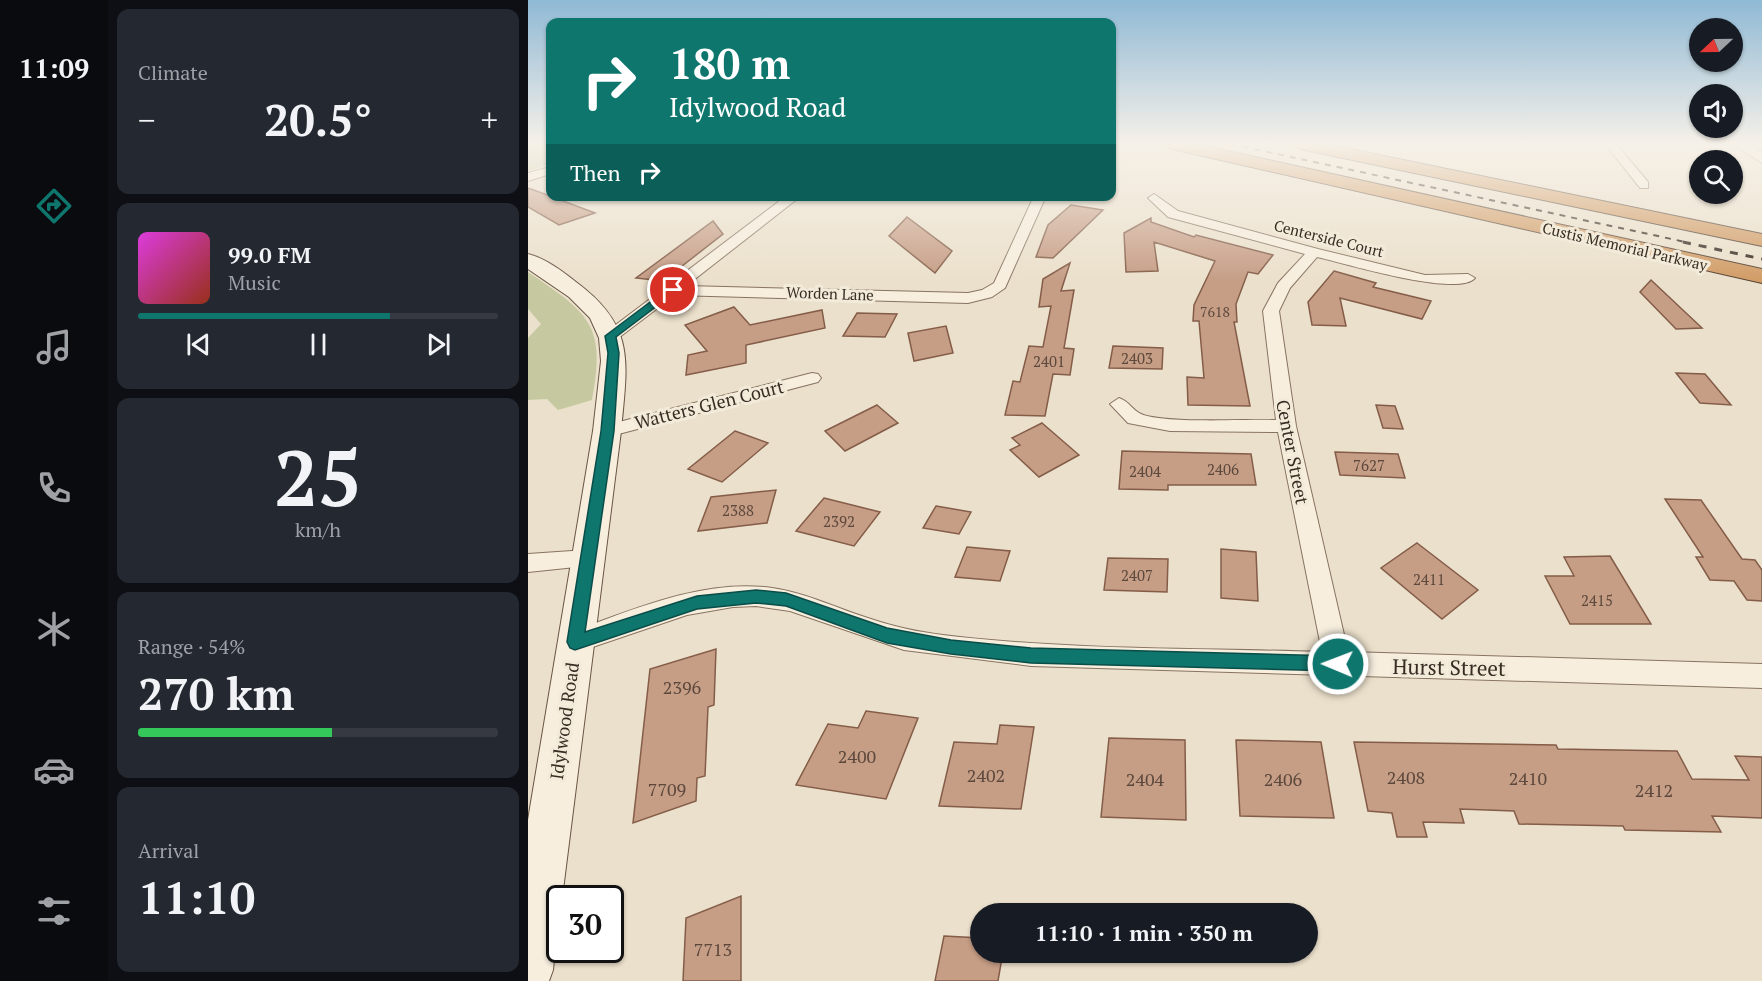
<!DOCTYPE html>
<meta charset="utf-8">
<style>
body{margin:0;font-family:"PT Serif",serif;background:#242831;color:#f1f3f6;height:100vh;display:flex;flex-direction:column;font-size:22px;white-space:nowrap}
*{box-sizing:border-box;margin:0}
p{font-size:20px;color:#9ea1a6}
.icon{flex:none;width:33px;height:33px;fill:none;stroke:currentColor;stroke-width:2;stroke-linecap:round;stroke-linejoin:round}
.map{position:relative;flex:1;overflow:hidden}
.sheet{display:flex;flex-direction:column;gap:9px;padding:9px;background:#0d0f14;width:420px}
.sheet>*{flex:none}
.guide{position:absolute;left:18px;top:18px;width:570px;height:183px;border-radius:12px;box-shadow:0 2px 4px #0004;background:#0f766e;color:#fff;overflow:hidden}
.needle{width:39px;rotate:248deg}
.buttons{position:absolute;left:1161px;top:18px;display:grid;gap:12px}
.buttons a{display:grid;place-items:center;width:54px;height:54px;border-radius:50%;background:#171b24;box-shadow:0 2px 4px #0004;font-size:30px}
.speed{position:absolute;left:18px;top:885px;display:flex;gap:12px;font-size:30px;font-weight:700;text-align:center}
.speed>*{display:grid;place-content:center;width:78px;height:78px;border-radius:50%;background:#171b24;box-shadow:0 2px 4px #0004;line-height:1}
.speed .limit{border:3px solid #111;border-radius:9px;background:#fff;color:#111}
.pin{position:absolute;display:grid;place-items:center;width:51px;height:51px;color:#fff;margin:-26px;border:3px solid #fff;border-radius:50%;box-shadow:0 2px 6px #0007}
.me{position:absolute;width:66px;margin:-33px;rotate:271deg;stroke-linejoin:round;filter:drop-shadow(0 0 4px #0008)}
.turn{display:flex;align-items:center;gap:21px;height:126px;padding:0 24px;font-size:27px}
.turn .icon{width:78px;height:78px;stroke-width:2.5}
.turn b{display:block;font-size:42px;line-height:51px}
.then{display:flex;align-items:center;height:57px;padding:0 24px;background:#0003;gap:12px;font-size:22px}
.big{font-size:45px;font-weight:800;line-height:1.1}
.sheet .widget{flex:1;display:flex;flex-direction:column;justify-content:center;gap:9px;min-width:0;padding:0 21px;border-radius:12px;background:#242831}
.sheet .dial{align-items:center;gap:0}
.dial b{font-size:78px;line-height:1}
.song{display:flex;align-items:center;gap:18px}
.cover{width:72px;height:72px;border-radius:9px;background:linear-gradient(135deg,hsl(300 70% 55%),hsl(10 70% 35%))}
.played{height:6px;border-radius:3px;background:linear-gradient(90deg,#0f766e 70%,#363941 70%)}
.keys{display:flex;justify-content:space-around;direction:ltr}
.heat{display:flex;justify-content:space-between;align-items:center;font-size:33px;direction:ltr}
.charge{height:9px;border-radius:4px;background:linear-gradient(90deg,#34c759 54%,#363941 0)}
.trip{position:absolute;left:442px;top:903px;width:348px;height:60px;border-radius:30px;background:#171b24;box-shadow:0 2px 4px #0004;font-weight:800;line-height:60px;text-align:center}
main{display:flex;flex:1;min-height:0}
.tabs{display:flex;flex-direction:column;width:108px;justify-content:space-around;align-items:center;background:#090b0e;color:#9ea1a6}
.tabs .icon{width:42px;height:42px}
.tabs .active{color:#0f766e}
.tabs b{font-size:27px;color:#f1f3f6}
.map>svg:first-child{display:block}
.green{fill:#c6c9a0}
.building{fill:#c69d85;stroke:#845d49;stroke-width:1.5}
.lines{fill:none;stroke-linecap:round;stroke-linejoin:round}
.minor-casing{stroke:#877361;stroke-width:2}
.tertiary-casing{stroke:#877361;stroke-width:2}
.secondary-casing{stroke:#695544;stroke-width:2}
.motorway-casing{stroke:#564234;stroke-width:2}
.minor{fill:#f7eede;fill-rule:evenodd}
.tertiary{fill:#f7eede;fill-rule:evenodd}
.secondary{fill:#f7eede;fill-rule:evenodd}
.motorway{fill:#d19c66;fill-rule:evenodd}
.rail-far1{stroke:#392c23;stroke-width:2;stroke-dasharray:6 6;stroke-linecap:butt}
.rail{stroke:#392c23;stroke-width:3;stroke-dasharray:8 8;stroke-linecap:butt}
.route{fill:#0f766e;stroke:#0a4d48;stroke-width:1.5}
.labels{text-anchor:middle;dominant-baseline:central;stroke-width:6;stroke-linejoin:round;paint-order:stroke}
.far-number-label{font-size:14px;fill:#5c483c}
.far-street-label{font-size:15px;fill:#392c23;stroke:#f3ebda}
.number-label{font-size:15px;fill:#5c483c}
.street-label{font-size:18px;fill:#392c23;stroke:#f3ebda}
.near-number-label{font-size:18px;fill:#5c483c}
.near-street-label{font-size:21px;fill:#392c23;stroke:#f3ebda}
</style>
<main>
<nav class="tabs">
<b>11:09</b>
<svg class="icon active" aria-label="directions" viewBox="0 0 24 24"><path d="M12 3l9 9-9 9-9-9zM9 14v-3h6M13 9l2 2-2 2"/></svg>
<svg class="icon" aria-label="music" viewBox="0 0 24 24"><path d="M9 18V5l10-2v13"/><circle cx="6" cy="18" r="3"/><circle cx="16" cy="16" r="3"/></svg>
<svg class="icon" aria-label="phone" viewBox="0 0 24 24"><path d="M5 4h4l2 5-3 2q2 4 5 5l2-3 5 2v4C11 20 4 13 5 4z"/></svg>
<svg class="icon" aria-label="climate" viewBox="0 0 24 24"><path d="M12 3v18M4 7l16 10M4 17L20 7"/></svg>
<svg class="icon" aria-label="car" viewBox="0 0 24 24"><path d="M5 17H2v-5l4-1 3-4h7l3 4 3 1v5h-3M9 17h6M6 11h13"/><circle cx="7" cy="17" r="2"/><circle cx="17" cy="17" r="2"/></svg>
<svg class="icon" aria-label="filters" viewBox="0 0 24 24"><path d="M4 7h16M4 17h16"/><circle cx="9" cy="7" r="2"/><circle cx="15" cy="17" r="2"/></svg>
</nav>
<section class="sheet">
<div class="widget"><p>Climate</p>
<div class="heat"><a>−</a><b class="big">20.5°</b><a>+</a></div>
</div>
<div class="widget">
<div class="song"><i class="cover"></i><div><b>99.0 FM</b><p>Music</p></div></div>
<div class="played"></div>
<div class="keys"><svg class="icon" aria-label="previous" viewBox="0 0 24 24"><path d="M18 5L8 12l10 7zM5 5v14"/></svg><svg class="icon" aria-label="pause" viewBox="0 0 24 24"><path d="M8 5v14M16 5v14"/></svg><svg class="icon" aria-label="next" viewBox="0 0 24 24"><path d="M6 5l10 7-10 7zM19 5v14"/></svg></div>
</div>
<div class="widget dial"><b>25</b><p>km/h</p></div>
<div class="widget"><p>Range · 54%</p><b class="big">270 km</b><div class="charge"></div></div>
<div class="widget"><p>Arrival</p><b class="big">11:10</b></div>
</section>
<div class="map">
<svg width="1234" height="981" viewBox="0 0 1234 981">
<rect width="100%" height="100%" fill="#ebe0cb"/>
<!-- green -->
<g class="green">
<polygon points="0,144 22,144 22,164 0,171"/>
<path d="M0 272C60 313 79 324 64 400L30 410 19 399 0 400V338L13 324 0 309Z"/>
</g>
<!-- building -->
<g class="building">
<polygon points="0,188 22,196 67,213 31,225 0,207"/>
<polygon points="543,205 575,210 525,258 508,257 520,225"/>
<polygon points="379,217 424,251 407,273 361,236"/>
<polygon points="623,218 623,222 666,237 668,235 745,255 730,274 720,272 708,304 709,322 706,322 722,406 660,405 659,377 676,378 671,321 665,321 666,305 687,261 626,242 630,271 598,272 596,233"/>
<polygon points="185,221 195,234 135,281 108,278"/>
<polygon points="542,263 533,291 546,290 536,348 546,349 542,375 525,374 517,416 477,415 485,381 492,382 501,346 515,347 523,306 511,307 515,279"/>
<polygon points="806,271 848,283 845,287 903,301 894,319 812,298 818,326 784,325 780,302"/>
<polygon points="1123,280 1174,328 1148,329 1112,292"/>
<polygon points="206,307 222,325 294,310 297,328 218,345 218,363 158,375 160,355 179,351 157,325"/>
<polygon points="329,313 369,314 357,337 315,336"/>
<polygon points="418,326 425,353 386,361 380,333"/>
<polygon points="585,346 635,348 634,369 581,368"/>
<polygon points="1148,373 1177,374 1203,405 1172,403"/>
<polygon points="349,405 370,423 317,451 297,431"/>
<polygon points="848,405 867,406 875,429 855,428"/>
<polygon points="514,423 551,455 511,477 482,450 492,445 484,438"/>
<polygon points="207,431 240,443 194,482 160,469"/>
<polygon points="594,451 723,454 728,485 640,485 640,490 591,489"/>
<polygon points="807,452 870,454 877,478 812,475"/>
<polygon points="248,490 239,523 170,531 183,497"/>
<polygon points="296,498 352,512 326,546 268,531"/>
<polygon points="1137,499 1173,500 1214,559 1227,560 1234,570 1234,601 1219,600 1206,581 1182,580 1168,557 1175,557"/>
<polygon points="408,506 443,512 431,534 395,528"/>
<polygon points="889,543 950,590 914,619 853,568"/>
<polygon points="439,547 482,551 472,581 427,577"/>
<polygon points="693,549 728,552 730,601 693,598"/>
<polygon points="1082,556 1123,624 1042,624 1017,576 1046,576 1036,557"/>
<polygon points="580,558 640,559 639,592 576,590"/>
<polygon points="188,649 186,705 180,707 177,776 169,778 168,801 105,823 122,669"/>
<polygon points="338,711 390,718 358,799 268,785 300,724 330,728"/>
<polygon points="472,725 506,727 493,809 411,806 426,742 469,744"/>
<polygon points="581,738 657,740 658,820 573,817"/>
<polygon points="708,740 793,742 806,818 712,816"/>
<polygon points="826,742 1028,745 1030,749 1149,751 1164,779 1221,780 1207,756 1234,757 1234,818 1184,816 1193,832 1097,830 1095,826 991,824 986,811 932,809 936,823 895,822 899,837 869,837 864,813 840,811"/>
<polygon points="213,896 213,981 155,981 158,918"/>
<polygon points="416,936 453,938 453,952 475,952 470,981 407,981"/>
</g>
<g class="lines">
<defs>
<g id="minor">
<polygon points="1077,144 1088,144 1120,182 1120,188 1112,188"/>
<polygon points="22,167 22,174 0,181 0,173"/>
<path d="M626 194 650 211 790 249 897 275 940 274 947 278C930 298 816 263 789 257L762 288 751 311 768 426 820 652 1234 664V688L503 666 376 650 262 611 228 606 205 607 159 615 47 653 38 650 34 642 38 634C101 611 175 578 244 588 279 593 310 609 343 619 372 629 402 634 432 637 552 650 674 648 794 652L750 432 642 431 600 423 582 404 591 398C601 401 604 410 613 414 636 424 719 419 748 420L735 311 750 283 777 254 640 217 620 198Z"/>
<polygon points="258,196 273,196 158,286 440,293 454,290 466,283 506,196 518,196 477,288 464,297 440,303 147,295 89,339 77,339 75,336 77,333"/>
<polygon points="284,373 290,374 293,378 290,382 79,437 72,435 69,431 72,427 79,425"/>
<polygon points="59,550 67,553 71,559 67,565 0,572 0,554"/>
</g>
<polygon id="tertiary" points="1204,144 1220,144 1234,153 1234,163"/>
<path id="secondary" d="M0 254C17 258 34 271 48 282 109 327 99 363 93 431L34 898H32L25 970 21 981H0V820L65 431 73 361 71 338 62 318 41 297 0 269Z"/>
<g id="motorway">
<polygon points="636,144 668,144 1234,269 1234,283 644,149"/>
<polygon points="764,144 798,144 1234,234 1234,246 772,149"/>
</g>
</defs>
<!-- minor casing -->
<use href="#minor" class="minor-casing"/>
<!-- tertiary casing -->
<use href="#tertiary" class="tertiary-casing"/>
<!-- secondary casing -->
<use href="#secondary" class="secondary-casing"/>
<!-- motorway casing -->
<use href="#motorway" class="motorway-casing"/>
<!-- minor -->
<use href="#minor" class="minor"/>
<!-- tertiary -->
<use href="#tertiary" class="tertiary"/>
<!-- secondary -->
<use href="#secondary" class="secondary"/>
<!-- motorway -->
<use href="#motorway" class="motorway"/>
<!-- rail-far1 -->
<polyline class="rail-far1" points="703,144 1162,243"/>
<!-- rail -->
<polyline class="rail" points="1155,242 1234,259"/>
</g>
<!-- sky -->
<linearGradient id="sky" x2="0" y2="1"><stop stop-color="#8fb9d5"/><stop offset="0.51" stop-color="#f6f1e8"/><stop offset="1" stop-color="#f6f1e8" stop-opacity="0"/></linearGradient>
<rect width="1234" height="282" fill="url(#sky)"/>
<!-- route -->
<polygon class="route" points="142,287 150,290 88,337 91,353 86,431 57,632 169,596 228,590 258,593 359,628 423,640 503,648 810,656 816,659 819,664 816,669 810,671 503,663 423,654 359,643 258,606 228,603 169,609 47,650 42,648 39,642 73,431 80,353 77,336"/>
<g class="labels">
<!-- far-number labels -->
<g class="far-number-label">
<text x="687" y="311">7618</text>
</g>
<!-- far-street labels -->
<g class="far-street-label">
<text transform="translate(801 238) rotate(14)">Centerside Court</text>
<text transform="translate(1097 246) rotate(13)">Custis Memorial Parkway</text>
<text transform="translate(302 293) rotate(2)">Worden Lane</text>
</g>
<!-- number labels -->
<g class="number-label">
<text x="609" y="358">2403</text>
<text x="521" y="361">2401</text>
<text x="841" y="465">7627</text>
<text x="695" y="469">2406</text>
<text x="617" y="471">2404</text>
<text x="210" y="510">2388</text>
<text x="311" y="521">2392</text>
<text x="609" y="575">2407</text>
<text x="901" y="579">2411</text>
<text x="1069" y="600">2415</text>
</g>
<!-- street labels -->
<g class="street-label">
<text transform="translate(181 404) rotate(-14)">Watters Glen Court</text>
<text transform="translate(765 452) rotate(79)">Center Street</text>
<text transform="translate(36 721) rotate(-82)">Idylwood Road</text>
</g>
<!-- near-number labels -->
<g class="near-number-label">
<text x="154" y="687">2396</text>
<text x="329" y="756">2400</text>
<text x="458" y="775">2402</text>
<text x="878" y="777">2408</text>
<text x="1000" y="778">2410</text>
<text x="617" y="779">2404</text>
<text x="755" y="779">2406</text>
<text x="139" y="789">7709</text>
<text x="1126" y="790">2412</text>
<text x="185" y="949">7713</text>
</g>
<!-- near-street labels -->
<g class="near-street-label">
<text transform="translate(921 667) rotate(1)">Hurst Street</text>
</g>
</g>
</svg>
<div class="buttons">
<a><svg class="needle" viewBox="-14 -14 28 28"><path d="M0-13l5 13h-10z" fill="#e53935"/><path d="M0 13l5-13h-10z" fill="#9ea1a6"/></svg></a>
<a><svg class="icon" aria-label="sound" viewBox="0 0 24 24"><path d="M4 9h4l5-4v14l-5-4H4zM17 9q2 3 0 6"/></svg></a>
<a><svg class="icon" aria-label="search" viewBox="0 0 24 24"><circle cx="10" cy="10" r="6"/><path d="M15 15l6 6"/></svg></a>
</div>
<div class="speed"><div class="limit">30</div></div>
<div class="pin" style="left:145px;top:290px;background:#d93025"><svg class="icon" aria-label="arrive" viewBox="0 0 24 24"><path d="M6 21V4h12l-3 4 3 4H6"/></svg></div>
<svg class="me" style="left:810px;top:664px" viewBox="-20 -20 40 40"><circle r="17" fill="#0f766e" stroke="#fff" stroke-width="3"/><path d="M0-11L8 9 0 5-8 9z" fill="#fff"/></svg>
<div class="trip">11:10 · 1 min · 350 m</div>
<div class="guide">
<div class="turn"><svg class="icon" aria-label="right" viewBox="0 0 24 24"><path d="M7 20v-9h11M14 6l5 5-5 5"/></svg><div><b>180 m</b>Idylwood Road</div></div>
<div class="then">Then<svg class="icon" aria-label="right" viewBox="0 0 24 24"><path d="M7 20v-9h11M14 6l5 5-5 5"/></svg></div>
</div>
</div>
</main>
